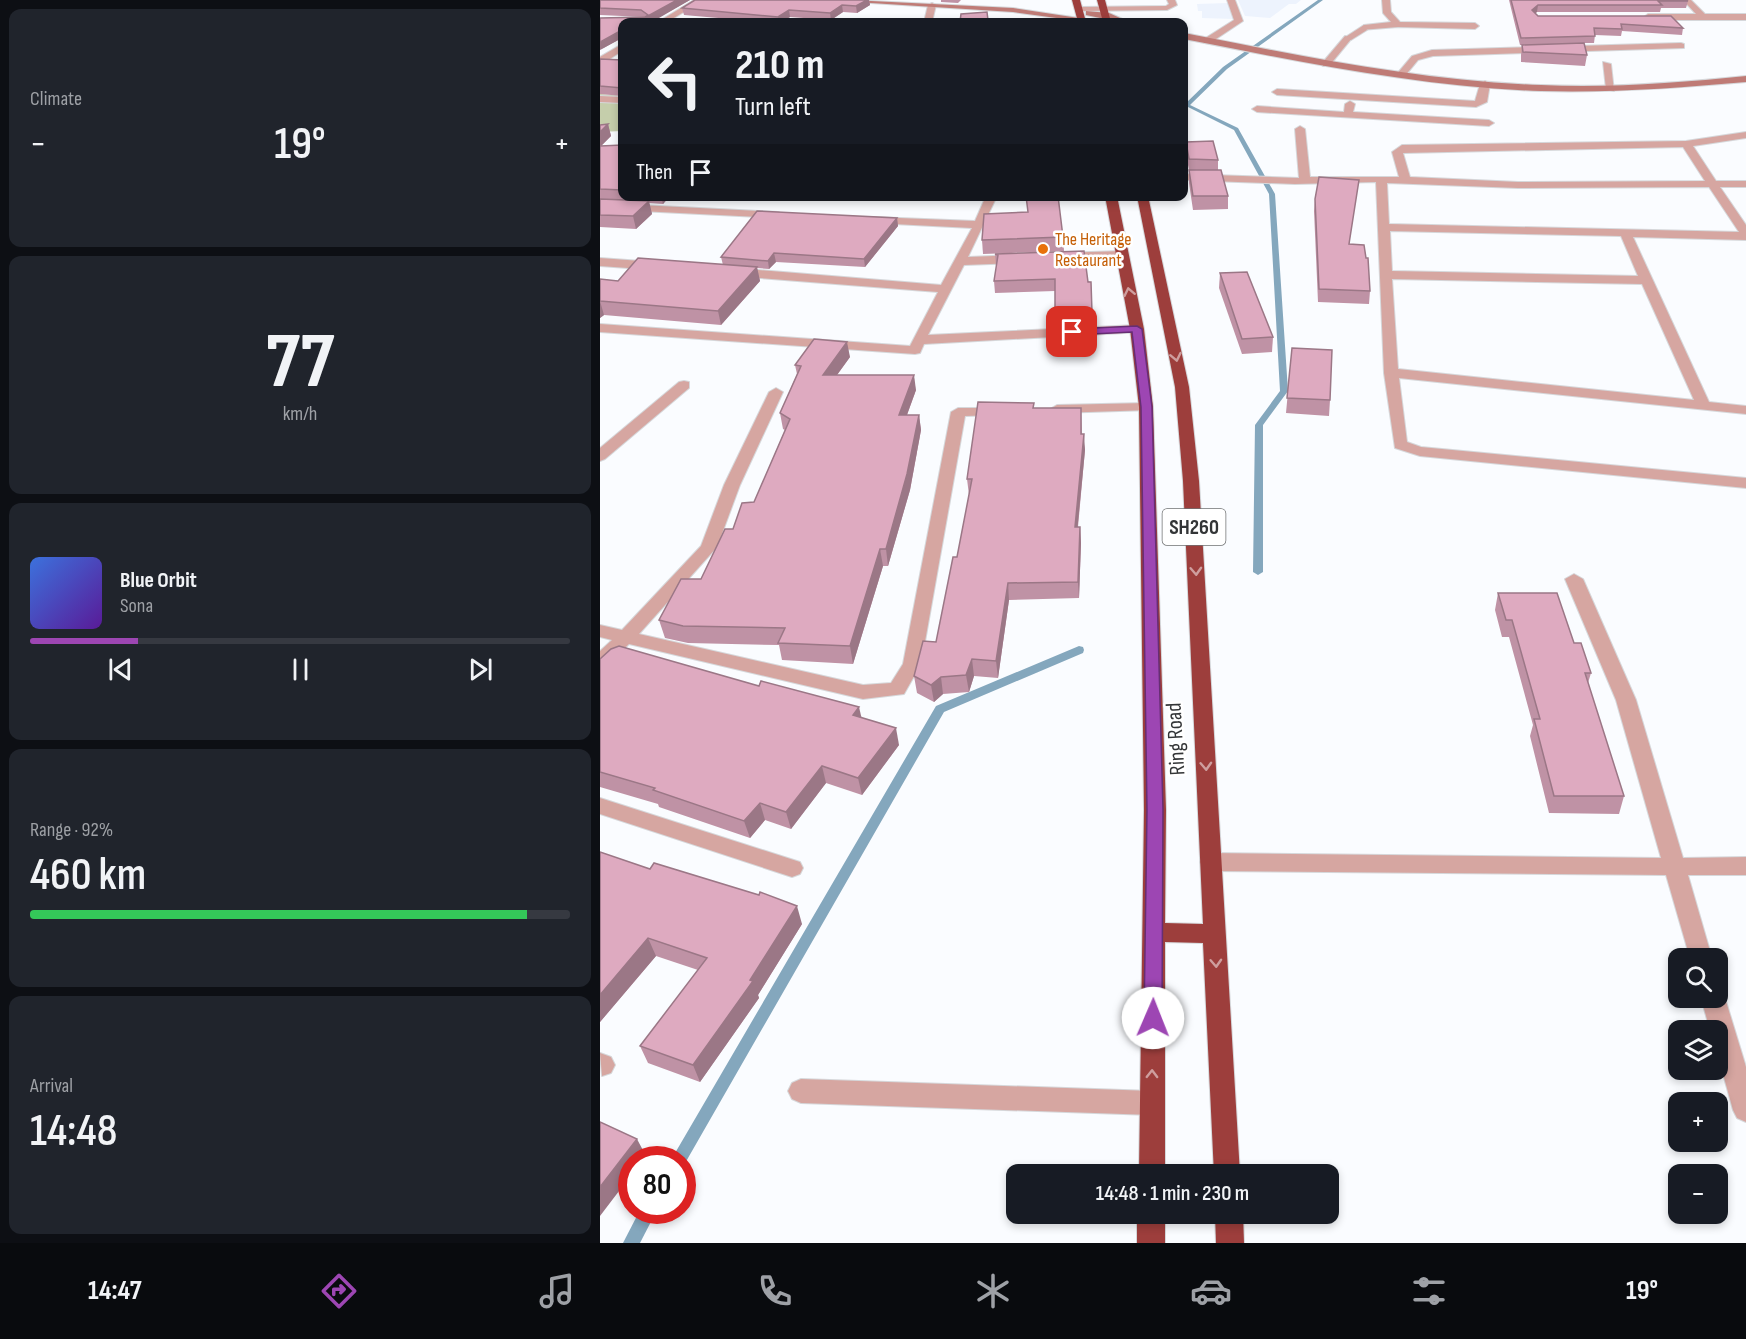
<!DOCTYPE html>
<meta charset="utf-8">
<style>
body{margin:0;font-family:"Sofia Sans Condensed",sans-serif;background:#20242c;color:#f1f3f6;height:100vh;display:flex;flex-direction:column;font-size:22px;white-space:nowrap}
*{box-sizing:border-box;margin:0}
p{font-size:20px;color:#9ea1a6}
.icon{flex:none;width:33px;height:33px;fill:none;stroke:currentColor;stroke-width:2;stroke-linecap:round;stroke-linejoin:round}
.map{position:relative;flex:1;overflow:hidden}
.details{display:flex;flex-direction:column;gap:9px;padding:9px;background:#0d0f14;width:600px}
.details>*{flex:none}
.banner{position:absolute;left:18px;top:18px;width:570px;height:183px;border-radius:12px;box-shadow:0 3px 9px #0003;background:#171b24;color:#f1f3f6;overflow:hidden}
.controls{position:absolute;left:1068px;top:948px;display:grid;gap:12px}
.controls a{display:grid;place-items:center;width:60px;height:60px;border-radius:12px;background:#171b24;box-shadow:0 3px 9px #0003;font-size:30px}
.speed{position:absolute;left:18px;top:1146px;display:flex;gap:12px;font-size:30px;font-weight:700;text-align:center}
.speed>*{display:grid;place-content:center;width:78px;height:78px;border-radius:50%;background:#171b24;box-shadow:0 3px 9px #0003;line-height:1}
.speed .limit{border:9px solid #d22;background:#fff;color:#111}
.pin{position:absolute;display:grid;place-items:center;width:51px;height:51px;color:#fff;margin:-26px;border-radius:12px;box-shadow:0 3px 9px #0006}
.me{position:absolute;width:66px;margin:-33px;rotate:1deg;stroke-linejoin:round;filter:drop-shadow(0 0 4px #0008)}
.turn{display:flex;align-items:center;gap:21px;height:126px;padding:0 18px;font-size:27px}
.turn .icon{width:78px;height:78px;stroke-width:2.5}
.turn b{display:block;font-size:42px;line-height:51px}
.then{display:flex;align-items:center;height:57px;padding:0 18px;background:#0003;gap:12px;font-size:22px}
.big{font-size:45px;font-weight:600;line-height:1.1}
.details .card{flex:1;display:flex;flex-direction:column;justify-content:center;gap:9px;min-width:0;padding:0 21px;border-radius:12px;background:#20242c}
.details .dial{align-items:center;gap:0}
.dial b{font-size:78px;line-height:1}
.song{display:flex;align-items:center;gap:18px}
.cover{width:72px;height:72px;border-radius:9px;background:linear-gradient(135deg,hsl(220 70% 55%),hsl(270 70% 35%))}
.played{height:6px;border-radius:3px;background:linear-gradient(90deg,#9d46b3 20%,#363941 20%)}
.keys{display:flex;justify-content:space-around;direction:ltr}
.heat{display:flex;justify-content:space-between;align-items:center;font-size:33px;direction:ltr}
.charge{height:9px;border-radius:4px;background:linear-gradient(90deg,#34c759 92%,#363941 0)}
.trip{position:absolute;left:406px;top:1164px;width:333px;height:60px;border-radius:12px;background:#171b24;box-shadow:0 3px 9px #0003;font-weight:600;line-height:60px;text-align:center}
.tabs{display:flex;height:96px;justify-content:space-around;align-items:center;background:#090b0e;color:#9ea1a6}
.tabs .icon{width:42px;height:42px}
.tabs .active{color:#9d46b3}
.tabs b{font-size:27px;color:#f1f3f6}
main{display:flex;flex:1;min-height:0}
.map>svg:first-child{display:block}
.built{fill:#edf3fd}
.green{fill:#c5ceab}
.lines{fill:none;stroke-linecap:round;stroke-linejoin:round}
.stream{fill:#84a7bd;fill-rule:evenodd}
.lane-casing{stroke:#d6d8db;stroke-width:2}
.street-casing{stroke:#d6d8db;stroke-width:2}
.secondary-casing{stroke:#d6d8db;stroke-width:2}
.highway-casing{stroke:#d6d8db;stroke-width:2}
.lane{fill:#d6a6a1;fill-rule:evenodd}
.street{fill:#d6a6a1;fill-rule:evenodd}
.secondary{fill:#bf7b76;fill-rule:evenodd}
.highway{fill:#9d3e3c;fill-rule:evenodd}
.wall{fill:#bf92a5}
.shaded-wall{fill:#9b7786}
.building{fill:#deaac0;stroke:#9b7786;stroke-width:1.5}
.oneway{stroke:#ce9e9e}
.route{fill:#9d46b3;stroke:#662e74;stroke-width:1.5}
.food-dot{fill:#e8710a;stroke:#fff;stroke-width:2}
.labels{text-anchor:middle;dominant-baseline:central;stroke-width:5;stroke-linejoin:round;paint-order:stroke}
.far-food-label{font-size:18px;fill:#c56008;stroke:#fff;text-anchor:start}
.shield{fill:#fff;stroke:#707273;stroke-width:1.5}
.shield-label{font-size:21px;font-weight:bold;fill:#333537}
.street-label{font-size:22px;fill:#333537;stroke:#fff}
</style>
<main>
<section class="details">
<div class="card"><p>Climate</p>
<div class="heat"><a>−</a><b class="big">19°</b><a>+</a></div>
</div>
<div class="card dial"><b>77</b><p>km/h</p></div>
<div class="card">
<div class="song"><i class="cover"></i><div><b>Blue Orbit</b><p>Sona</p></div></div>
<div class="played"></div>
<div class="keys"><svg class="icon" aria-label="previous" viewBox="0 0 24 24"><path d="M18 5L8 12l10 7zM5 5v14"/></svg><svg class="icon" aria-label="pause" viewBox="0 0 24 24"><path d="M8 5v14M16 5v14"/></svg><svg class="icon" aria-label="next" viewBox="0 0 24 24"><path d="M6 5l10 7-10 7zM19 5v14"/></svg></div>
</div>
<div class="card"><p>Range · 92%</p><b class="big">460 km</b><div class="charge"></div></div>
<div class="card"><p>Arrival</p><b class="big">14:48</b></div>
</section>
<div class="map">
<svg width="1146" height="1243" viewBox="0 0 1146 1243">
<rect width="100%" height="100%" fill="#fafcff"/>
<!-- built -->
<g class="built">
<polygon points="638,0 701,0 696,4 689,4 670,18 645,16"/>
<polygon points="628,3 634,19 602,18 602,11 598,11 597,4"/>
</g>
<!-- green -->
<polygon class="green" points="0,94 22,96 22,131 0,132"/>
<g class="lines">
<!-- stream -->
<g class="stream">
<polygon points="718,0 723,0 627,69 590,105 638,128 675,194 688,391 663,425 663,572 658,575 653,572 655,425 680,391 669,194 634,130 584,105 623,67"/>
<polygon points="479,646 483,647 484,650 483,653 344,712 84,1165 82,1166 82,1160 71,1160 336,706"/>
<polygon points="40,1210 57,1210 40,1243 23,1243"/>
</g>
<defs>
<g id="lane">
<polygon points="567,0 575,0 577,5 567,10 479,11 475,9 479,7 566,6 569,4"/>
<polygon points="764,25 767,30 751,40 744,38"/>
</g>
<g id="street">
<polygon points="94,0 104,0 67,22 58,22"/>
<polygon points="627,0 635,0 643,21 610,43 604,43 604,39 634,20"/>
<polygon points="782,0 790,0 791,12 800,22 875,23 879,26 875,29 798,27 761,30 764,25 791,22 783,13"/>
<polygon points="1083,0 1091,0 1105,14 1146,14 1146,20 1048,20 1044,17 1048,14 1096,14"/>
<polygon points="332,3 336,5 332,22 324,22 328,5"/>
<polygon points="745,36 752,38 729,66 723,66 723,62"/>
<polygon points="1081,43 1084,44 1084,48 833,56 818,60 804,77 796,75 812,56 832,50"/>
<polygon points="22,44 22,51 5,62 0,62 0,57"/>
<polygon points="1003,62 1011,64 1014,91 1006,89"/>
<polygon points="885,81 890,84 887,102 876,107 677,95 672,92 677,89 875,101 880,84"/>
<polygon points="0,96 22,97 22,103 0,102"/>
<polygon points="750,101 755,104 753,112 889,120 894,123 889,126 657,112 652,109 657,106 744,112 745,104"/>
<path d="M700 126 705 129 710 177H799L792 152 802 145 1086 141 1146 132V138L1093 146 1116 181H1146V187H1120L1146 225V240L1033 237 1109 402 1146 406V414L799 378 807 442 821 447 1146 478V488L820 456 795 448 784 373 776 182 695 184 584 180V174L699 178 695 129ZM1083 147 1105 181 918 182 810 177 803 153ZM787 183 918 188 1109 187 1139 232 789 224ZM790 231 1021 236 1038 276 792 271ZM792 279 1042 284 1094 400 798 369Z"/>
<polygon points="386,196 397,196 368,257 420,255 426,259 420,263 364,265 328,335 537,325 542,326 542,332 324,344 320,353 315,354 0,332 0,324 310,346 338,292 134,276 128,272 134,268 341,285 372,228 274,223 268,220 274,217 375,221"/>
<polygon points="0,203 178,212 184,215 178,218 0,209"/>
<polygon points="522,251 528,255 526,258 460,261 454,257 460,253"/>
<polygon points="0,258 55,262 61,266 55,270 0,266"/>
<polygon points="84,381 89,382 89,388 5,459 0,461 0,448 79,382"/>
<polygon points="176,388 183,392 140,485 117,547 39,634 263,685 291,683 303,664 351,412 358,408 405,408 407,411 405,414 400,415 365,416 321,664 304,694 263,699 29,644 7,665 0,667 0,651 12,640 0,637 0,625 22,630 101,546 124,485 169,392"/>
<polygon points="546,403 553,407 551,410 457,413 450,409 457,405"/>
<polygon points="974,574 983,579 1036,700 1083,858 1146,857 1146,875 1088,875 1112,958 1090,958 1066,875 611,871 603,868 600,862 603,856 611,853 1061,858 1016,700 965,579"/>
<polygon points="0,798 200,862 203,868 200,874 192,877 0,814"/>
<polygon points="1118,989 1125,998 1146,1067 1146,1122 1137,1118 1133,1110 1118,1056 1118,1030 1110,1030 1101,998 1118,998"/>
<polygon points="0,1053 11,1057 15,1065 11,1073 2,1076"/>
<polygon points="201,1079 552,1091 561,1095 565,1103 561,1111 552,1115 201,1103 192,1099 188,1091 192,1083"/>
</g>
<g id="secondary">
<polygon points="251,0 413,8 505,22 486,22 413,12 255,2"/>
<polygon points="486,11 509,13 529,22 519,22 486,15"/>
<path d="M584 33C702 56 821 81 941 85 1009 88 1078 83 1146 76V82C1078 88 1009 93 941 91 821 87 702 62 584 39Z"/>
</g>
<g id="highway">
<polygon points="472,0 480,0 486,22 478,22"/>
<polygon points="497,0 505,0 511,22 503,22"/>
<polygon points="505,196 517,196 544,329 553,407 566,810 565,923 603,924 583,481 575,387 537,196 548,196 589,387 599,481 640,1174 614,1174 603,943 565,942 565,1174 539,1174 544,810 539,407 530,329"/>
<rect x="537" y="1214" width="28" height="29"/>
<polygon points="615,1214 643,1214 644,1243 616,1243"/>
</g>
</defs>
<!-- lane casing -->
<use href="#lane" class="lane-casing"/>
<!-- street casing -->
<use href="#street" class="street-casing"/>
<!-- secondary casing -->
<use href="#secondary" class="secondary-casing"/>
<!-- highway casing -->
<use href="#highway" class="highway-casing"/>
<!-- lane -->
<use href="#lane" class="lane"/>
<!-- street -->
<use href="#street" class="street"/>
<!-- secondary -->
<use href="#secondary" class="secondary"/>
<!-- highway -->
<use href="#highway" class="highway"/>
</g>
<!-- wall -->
<g class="wall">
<polygon points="0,0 90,0 0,50 44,17 0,15"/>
<polygon points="95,0 269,0 270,5 257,13 243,12 231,20 190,17 181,22 164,22 84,15 82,8"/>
<polygon points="341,0 361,0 358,3 341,2"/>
<polygon points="909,0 1086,0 1088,1 1086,8 1061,8 1060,12 937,12 935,13 938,16 1083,28 1082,35 1022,31 1021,36 995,35 994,43 984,43 987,55 985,66 921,62 921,55 922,45 920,45"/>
<polygon points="0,59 22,60 22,96 0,94"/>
<polygon points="8,124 11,136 1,146 22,146 22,196 70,196 63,204 49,203 52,214 36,229 0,227 0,125"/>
<polygon points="586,142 618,160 618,170 628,196 628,209 593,210 589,183 589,170 586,155"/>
<polygon points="757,192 749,244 770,291 769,304 718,302 714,211 715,199"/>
<polygon points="428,212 463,237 464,251 383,254 382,240"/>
<polygon points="297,218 298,226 265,267 176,262 169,269 157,268 160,281 121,325 4,315 0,318 0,279 18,281 123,265 121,257"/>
<polygon points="395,254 491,282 492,324 456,325 455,291 395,293 394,281 397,266 396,266"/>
<polygon points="620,273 673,337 672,352 642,354 619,288"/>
<polygon points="692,348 730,400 729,416 686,413"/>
<polygon points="250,357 237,375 316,390 307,415 319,415 321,430 310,490 288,566 283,566 253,664 182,660 179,645 88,643 65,638 59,620 101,579 133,529 154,502 185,430 183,429 180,413 197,374 195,365"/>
<polygon points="434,403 434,408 481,408 482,434 485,450 478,527 480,527 481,543 479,598 409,600 398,678 374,676 369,692 343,694 334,702 317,693 314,676 336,642 357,557 369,495 367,479"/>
<polygon points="898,593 974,643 991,673 988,683 1024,796 1019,814 949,813 930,736 933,725 909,637 902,637 895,610"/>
<polygon points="0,659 261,718 299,745 262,795 226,783 191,829 165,820 150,838 59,807 58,804 0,787"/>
<polygon points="0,852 202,924 158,995 159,998 100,1082 48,1063 40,1046 98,970 56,956 0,1022"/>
</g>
<!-- shaded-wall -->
<g class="shaded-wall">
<polygon points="77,0 90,0 52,22 37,22"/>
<polygon points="267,0 269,0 270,5 257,13 256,6"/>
<polygon points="242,5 243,12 231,20 230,13"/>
<polygon points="938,5 937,12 931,17 932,10"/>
<polygon points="189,10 190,17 181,22 179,22 178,17"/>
<polygon points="22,30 22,38 0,50 0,42"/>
<polygon points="8,124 11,136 0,147 0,132"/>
<polygon points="61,196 70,196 63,204"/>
<polygon points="49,201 52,214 36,229 33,216"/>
<polygon points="297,218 298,226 265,267 264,259"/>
<polygon points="174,253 176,262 169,269 168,261"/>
<polygon points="157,267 160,281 121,325 118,311"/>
<polygon points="0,301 4,315 0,318"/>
<polygon points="247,342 250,357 226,390 223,375"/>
<polygon points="314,375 316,390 301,431 299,415"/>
<polygon points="319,415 321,430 310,490 288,566 286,549"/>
<polygon points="484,434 485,450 476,543 475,527"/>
<polygon points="480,527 481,543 479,598 478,582"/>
<polygon points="280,549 283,566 253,664 250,646"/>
<polygon points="408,583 409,600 398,678 396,661"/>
<polygon points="372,659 374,676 369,692 366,675"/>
<polygon points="341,677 343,694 334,702 331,685"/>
<polygon points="259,707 263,724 253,715"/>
<polygon points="296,728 299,745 262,795 258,778"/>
<polygon points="222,766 226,783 191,829 186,812"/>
<polygon points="160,803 165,820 150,838 144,821"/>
<polygon points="197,906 202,924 158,995 159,998 100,1082 93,1065 150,980"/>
<polygon points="48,938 56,956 0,1022 0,995"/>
<polygon points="37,1139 46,1156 43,1160 32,1160 32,1174 0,1216 0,1187"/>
</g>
<!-- building -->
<g class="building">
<polygon points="0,0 77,0 37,22 22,22 22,30 0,42 0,18 45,17 48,15 41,10 0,8"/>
<polygon points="95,0 267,0 256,6 242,5 230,13 189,10 178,17 82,8"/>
<polygon points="911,0 1086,0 1088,1 1058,1 1062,5 938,5 932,10 938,16 1071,16 1083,28 1021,24 1022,29 994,28 995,36 921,38"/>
<polygon points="387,12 388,20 398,22 360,22 361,14"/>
<polygon points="984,43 987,55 923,52 922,45"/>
<polygon points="0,59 22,60 22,88 0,86"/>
<polygon points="8,124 0,132 0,125"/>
<polygon points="613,141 618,160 589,159 586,142"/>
<polygon points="22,145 22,190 0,189 0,146"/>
<polygon points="589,170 621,170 628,196 593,196"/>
<polygon points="719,177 759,180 749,244 764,245 766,258 768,258 770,291 719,289 715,199"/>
<polygon points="426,196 458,196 463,237 382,240 384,214 428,212"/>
<polygon points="0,199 49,201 33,216 0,215"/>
<polygon points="157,211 297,218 264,259 174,253 168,261 121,257"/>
<polygon points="484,251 488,282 491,282 492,312 455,313 455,279 394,281 398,255 395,254"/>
<polygon points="38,258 157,267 118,311 0,301 0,279 18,281"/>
<polygon points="647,272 673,337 642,339 620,273"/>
<polygon points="214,339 247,342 223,375 314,375 299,415 319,415 307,474 286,549 280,549 250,646 178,643 185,628 83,626 59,620 81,579 101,579 125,529 133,529 142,503 154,502 190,419 180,413 201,366 195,365"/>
<polygon points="692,348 732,350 730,400 687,398"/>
<polygon points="378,402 434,403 433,408 481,408 481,434 484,434 475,527 480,527 478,582 408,583 396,661 372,659 366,675 341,677 331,685 314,676 323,641 336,642 353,557 357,557 372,479 367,479"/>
<polygon points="898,593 957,593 974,643 981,643 991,673 985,673 1024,796 954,796 934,719 940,719 912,620 906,620"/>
<polygon points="19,646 159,686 161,681 259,707 253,715 296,728 258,778 222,766 186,812 160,803 144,821 53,790 55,788 0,772 0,659 11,649"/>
<polygon points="0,852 50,869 54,863 159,895 160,892 197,906 150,980 153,981 93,1065 40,1046 107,958 48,938 0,995"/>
<polygon points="0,1122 37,1139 0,1187"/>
</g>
<!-- one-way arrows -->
<defs><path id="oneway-chevron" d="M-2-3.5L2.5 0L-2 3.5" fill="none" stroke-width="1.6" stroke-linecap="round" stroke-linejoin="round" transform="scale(1.5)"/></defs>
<g class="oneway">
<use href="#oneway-chevron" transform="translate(529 292) rotate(-102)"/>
<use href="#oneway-chevron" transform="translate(576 357) rotate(78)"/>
<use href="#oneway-chevron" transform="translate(596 571) rotate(87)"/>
<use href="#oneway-chevron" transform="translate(606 766) rotate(87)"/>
<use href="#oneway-chevron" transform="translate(616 963) rotate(87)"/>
<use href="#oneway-chevron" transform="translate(552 1074) rotate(-89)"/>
</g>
<!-- route -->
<polygon class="route" points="537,326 542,329 552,407 563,810 562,1018 560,1023 553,1026 547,1023 544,1018 547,810 541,407 532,332 472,335 467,332 472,329"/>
<!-- markers -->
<circle class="food-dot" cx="443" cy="249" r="6"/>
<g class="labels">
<!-- far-food labels -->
<g class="far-food-label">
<text x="455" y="239">The Heritage<tspan x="455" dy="21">Restaurant</tspan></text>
</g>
<!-- shield labels -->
<rect class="shield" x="562.5" y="509" width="63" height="36" rx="4.5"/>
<g class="shield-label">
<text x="594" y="527">SH260</text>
</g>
<!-- street labels -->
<g class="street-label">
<text transform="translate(576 739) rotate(-93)">Ring Road</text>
</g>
</g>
</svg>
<div class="controls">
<a><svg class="icon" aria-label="search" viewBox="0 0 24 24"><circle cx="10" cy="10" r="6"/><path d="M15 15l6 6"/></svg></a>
<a><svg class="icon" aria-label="layers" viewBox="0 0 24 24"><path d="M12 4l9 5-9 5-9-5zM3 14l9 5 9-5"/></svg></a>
<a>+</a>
<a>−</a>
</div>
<div class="speed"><div class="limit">80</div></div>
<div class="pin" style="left:472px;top:332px;background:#d93025"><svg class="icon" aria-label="arrive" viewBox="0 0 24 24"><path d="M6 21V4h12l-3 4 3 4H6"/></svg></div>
<svg class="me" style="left:553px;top:1018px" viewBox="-20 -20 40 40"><circle r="19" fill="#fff"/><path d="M0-13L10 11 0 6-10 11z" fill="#9d46b3"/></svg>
<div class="trip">14:48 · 1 min · 230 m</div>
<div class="banner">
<div class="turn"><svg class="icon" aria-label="left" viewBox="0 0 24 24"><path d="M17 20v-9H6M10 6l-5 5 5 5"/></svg><div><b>210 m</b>Turn left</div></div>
<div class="then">Then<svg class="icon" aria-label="arrive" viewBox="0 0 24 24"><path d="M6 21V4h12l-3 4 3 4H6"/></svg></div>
</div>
</div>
</main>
<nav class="tabs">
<b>14:47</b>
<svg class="icon active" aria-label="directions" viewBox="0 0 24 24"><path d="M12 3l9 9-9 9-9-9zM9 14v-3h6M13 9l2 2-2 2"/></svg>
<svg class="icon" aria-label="music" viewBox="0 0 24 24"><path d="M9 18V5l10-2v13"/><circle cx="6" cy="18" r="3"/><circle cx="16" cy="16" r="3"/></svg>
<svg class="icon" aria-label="phone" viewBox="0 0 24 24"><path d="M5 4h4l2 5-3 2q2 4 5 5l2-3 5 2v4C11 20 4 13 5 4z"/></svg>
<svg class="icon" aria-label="climate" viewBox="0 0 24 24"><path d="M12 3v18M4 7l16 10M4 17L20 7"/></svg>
<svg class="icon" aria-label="car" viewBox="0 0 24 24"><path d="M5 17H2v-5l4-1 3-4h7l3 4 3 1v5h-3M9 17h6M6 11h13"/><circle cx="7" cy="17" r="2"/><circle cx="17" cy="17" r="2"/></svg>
<svg class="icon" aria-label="filters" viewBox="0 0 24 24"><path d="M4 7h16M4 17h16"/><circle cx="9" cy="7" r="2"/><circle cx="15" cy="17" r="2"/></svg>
<b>19°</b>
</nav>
